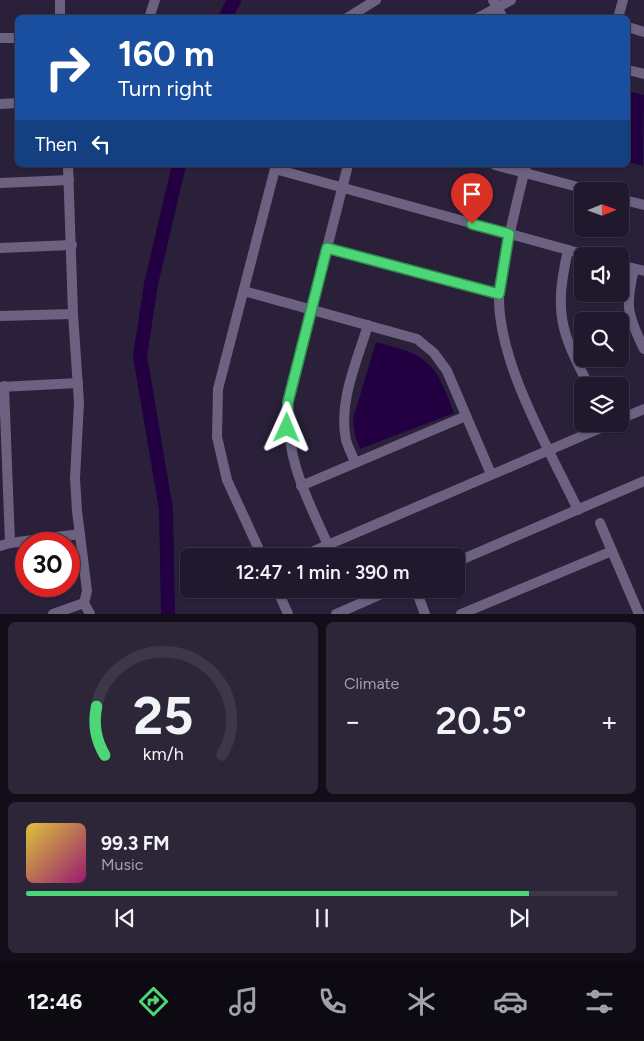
<!DOCTYPE html>
<meta charset="utf-8">
<style>
body{margin:0;font-family:Figtree,sans-serif;background:#2d2538;color:#f1f3f6;height:100vh;display:flex;flex-direction:column;font-size:19px;white-space:nowrap}
*{box-sizing:border-box;margin:0}
p{font-size:16px;color:#a2a0a9}
.icon{flex:none;width:28px;height:28px;fill:none;stroke:currentColor;stroke-width:2;stroke-linecap:round;stroke-linejoin:round}
.map{position:relative;height:614px;overflow:hidden}
.details{display:flex;flex-direction:column;gap:8px;padding:8px;background:#120d18;flex:1}
.details>*{flex:none}
.top-card{position:absolute;left:15px;top:15px;width:615px;height:152px;border-radius:8px;box-shadow:0 1px 4px #0004,0 0 0 1px #3d3748;background:#1a4fa0;color:#fff;overflow:hidden}
.needle{width:32px;rotate:89deg}
.tools{position:absolute;left:574px;top:182px;display:grid;gap:10px}
.tools a{display:grid;place-items:center;width:55px;height:55px;border-radius:8px;background:#20182c;box-shadow:0 1px 4px #0004,0 0 0 1px #3d3748;font-size:25px}
.speed{position:absolute;left:15px;top:532px;display:flex;gap:10px;font-size:25px;font-weight:700;text-align:center}
.speed>*{display:grid;place-content:center;width:65px;height:65px;border-radius:50%;background:#20182c;box-shadow:0 1px 4px #0004,0 0 0 1px #3d3748;line-height:1}
.speed .limit{border:8px solid #d22;background:#fff;color:#111}
.pin{position:absolute;display:grid;place-items:center;width:42px;height:42px;color:#fff;margin:-51px -21px;border-radius:50% 50% 50% 0;rotate:-45deg;box-shadow:0 0 5px #0007}
.pin .icon{rotate:45deg}
.me{position:absolute;width:55px;margin:-28px;rotate:1deg;stroke-linejoin:round;filter:drop-shadow(0 0 4px #0008)}
.turn{display:flex;align-items:center;gap:18px;height:105px;padding:0 20px;font-size:22px}
.turn .icon{width:65px;height:65px;stroke-width:2.5}
.turn b{display:block;font-size:35px;line-height:42px}
.then{display:flex;align-items:center;height:48px;padding:0 20px;background:#0003;gap:10px;font-size:19px}
.big{font-size:38px;font-weight:600;line-height:1.1}
.details .tile{flex:1;display:flex;flex-direction:column;justify-content:center;gap:8px;min-width:0;padding:0 18px;border-radius:8px;background:#2d2538}
.details .dial{align-items:center;gap:0}
.dial svg{height:130px;overflow:visible;fill:none;stroke:#3d3748;stroke-width:7;stroke-linecap:round;text-anchor:middle}
.dial text{fill:#f1f3f6;stroke:none}
.song{display:flex;align-items:center;gap:15px}
.cover{width:60px;height:60px;border-radius:8px;background:linear-gradient(135deg,hsl(50 70% 55%),hsl(320 70% 35%))}
.played{height:5px;border-radius:2px;background:linear-gradient(90deg,#4cd676 85%,#3d3748 85%)}
.keys{display:flex;justify-content:space-around;direction:ltr}
.heat{display:flex;justify-content:space-between;align-items:center;font-size:28px;direction:ltr}
.details .tiles{flex:1;display:grid;gap:8px;grid-template-columns:1fr 1fr}
.tile:last-child{grid-column:span 2}
.trip{position:absolute;left:180px;top:548px;width:285px;height:50px;border-radius:8px;background:#20182c;box-shadow:0 1px 4px #0004,0 0 0 1px #3d3748;font-weight:600;line-height:50px;text-align:center}
.dock{display:flex;height:80px;justify-content:space-around;align-items:center;background:#0d0a12;color:#a2a0a9}
.dock .icon{width:35px;height:35px}
.dock .on{color:#4cd676}
.dock b{font-size:22px;color:#f1f3f6}
.map>svg:first-child{display:block}
.water{fill:#220042}
.lines{fill:none;stroke-linecap:round;stroke-linejoin:round}
.river{stroke:#220042;stroke-width:14}
.minor{stroke:#6d6181;stroke-width:10}
.route-casing{stroke:#318b4d;stroke-width:12}
.route{stroke:#4cd676;stroke-width:9}
</style>
<div class="map">
<svg width="644" height="614" viewBox="0 0 644 614">
<rect width="100%" height="100%" fill="#2a203a"/>
<!-- water -->
<g class="water">
<polygon points="628,91 644,95 643,166 628,162"/>
<path d="M376 342C429 356 434 360 454 413L360 449 355 436 353 419Z"/>
</g>
<g class="lines">
<!-- river -->
<g class="river">
<polyline points="225,18 234,0"/>
<polyline points="168,614 166,509 140,356 151,284 179,165"/>
</g>
<!-- minor -->
<g class="minor">
<polyline points="493,0 503,18"/>
<polyline points="60,18 60,0"/>
<polyline points="149,18 155,0"/>
<polyline points="347,18 376,0"/>
<polyline points="478,18 511,0"/>
<polyline points="618,18 623,0"/>
<polyline points="628,27 644,32"/>
<polyline points="0,38 18,38"/>
<polyline points="628,70 644,74"/>
<polyline points="0,104 18,103"/>
<polyline points="68,165 73,314 79,403 75,478 77,511 87,591 84,603 90,614"/>
<polyline points="495,165 593,191"/>
<path d="M526 165C518 197 510 229 504 262 502 273 499 285 499 296 498 363 549 449 578 510"/>
<polyline points="275,169 590,256"/>
<polyline points="0,183 69,180"/>
<polyline points="620,199 644,205"/>
<polyline points="0,248 72,245"/>
<polyline points="327,248 499,294"/>
<path d="M568 250C554 313 560 330 589 386"/>
<polyline points="620,265 644,271"/>
<path d="M634 269C625 306 627 314 644 349"/>
<polyline points="244,291 417,339 434,353 447,371 491,474"/>
<polyline points="0,316 73,314"/>
<polyline points="4,386 10,543"/>
<polyline points="0,387 78,383"/>
<polyline points="620,419 644,409"/>
<path d="M355 462C352 455 348 447 346 440 338 402 357 361 368 325"/>
<polyline points="301,486 466,416"/>
<polyline points="600,523 639,614"/>
<path d="M328 545C305 494 286 460 288 402L348 165"/>
<polyline points="0,546 10,543 80,534"/>
<polyline points="262,556 227,480 217,437 218,389 276,165"/>
<polyline points="302,556 610,424"/>
<polyline points="456,562 644,481"/>
<polyline points="277,589 288,614"/>
<polyline points="419,598 425,614"/>
<polyline points="53,614 84,603"/>
<polyline points="336,614 393,589"/>
<polyline points="461,614 612,551"/>
</g>
</g>
<g class="lines">
<defs>
<polyline id="route" points="287,428 288,402 327,248 499,294 509,234 472,224"/>
</defs>
<!-- route casing -->
<use href="#route" class="route-casing"/>
<!-- route -->
<use href="#route" class="route"/>
</g>
</svg>
<div class="tools">
<a><svg class="needle" viewBox="-14 -14 28 28"><path d="M0-13l5 13h-10z" fill="#e53935"/><path d="M0 13l5-13h-10z" fill="#a2a0a9"/></svg></a>
<a><svg class="icon" aria-label="sound" viewBox="0 0 24 24"><path d="M4 9h4l5-4v14l-5-4H4zM17 9q2 3 0 6"/></svg></a>
<a><svg class="icon" aria-label="search" viewBox="0 0 24 24"><circle cx="10" cy="10" r="6"/><path d="M15 15l6 6"/></svg></a>
<a><svg class="icon" aria-label="layers" viewBox="0 0 24 24"><path d="M12 4l9 5-9 5-9-5zM3 14l9 5 9-5"/></svg></a>
</div>
<div class="speed"><div class="limit">30</div></div>
<div class="pin" style="left:472px;top:224px;background:#d93025"><svg class="icon" aria-label="arrive" viewBox="0 0 24 24"><path d="M6 21V4h12l-3 4 3 4H6"/></svg></div>
<svg class="me" style="left:287px;top:428px" viewBox="-20 -20 40 40"><path d="M0-17L14 15 0 8-14 15z" fill="#4cd676" stroke="#fff" stroke-width="4"/></svg>
<div class="trip">12:47 · 1 min · 390 m</div>
<div class="top-card">
<div class="turn"><svg class="icon" aria-label="right" viewBox="0 0 24 24"><path d="M7 20v-9h11M14 6l5 5-5 5"/></svg><div><b>160 m</b>Turn right</div></div>
<div class="then">Then<svg class="icon" aria-label="left" viewBox="0 0 24 24"><path d="M17 20v-9H6M10 6l-5 5 5 5"/></svg></div>
</div>
</div>
<section class="details">
<div class="tiles">
<div class="tile dial"><svg viewBox="0 0 100 80">
<path d="M14 69A42 42 0 1 1 86 69"/>
<path d="M14 69A42 42 0 0 1 9 39" stroke="#4cd676"/>
<text x="50" y="56" font-size="32" font-weight="700">25</text>
<text x="50" y="72" font-size="11">km/h</text>
</svg></div>
<div class="tile"><p>Climate</p>
<div class="heat"><a>−</a><b class="big">20.5°</b><a>+</a></div>
</div>
<div class="tile">
<div class="song"><i class="cover"></i><div><b>99.3 FM</b><p>Music</p></div></div>
<div class="played"></div>
<div class="keys"><svg class="icon" aria-label="previous" viewBox="0 0 24 24"><path d="M18 5L8 12l10 7zM5 5v14"/></svg><svg class="icon" aria-label="pause" viewBox="0 0 24 24"><path d="M8 5v14M16 5v14"/></svg><svg class="icon" aria-label="next" viewBox="0 0 24 24"><path d="M6 5l10 7-10 7zM19 5v14"/></svg></div>
</div>
</div>
</section>
<nav class="dock">
<b>12:46</b>
<svg class="icon on" aria-label="directions" viewBox="0 0 24 24"><path d="M12 3l9 9-9 9-9-9zM9 14v-3h6M13 9l2 2-2 2"/></svg>
<svg class="icon" aria-label="music" viewBox="0 0 24 24"><path d="M9 18V5l10-2v13"/><circle cx="6" cy="18" r="3"/><circle cx="16" cy="16" r="3"/></svg>
<svg class="icon" aria-label="phone" viewBox="0 0 24 24"><path d="M5 4h4l2 5-3 2q2 4 5 5l2-3 5 2v4C11 20 4 13 5 4z"/></svg>
<svg class="icon" aria-label="climate" viewBox="0 0 24 24"><path d="M12 3v18M4 7l16 10M4 17L20 7"/></svg>
<svg class="icon" aria-label="car" viewBox="0 0 24 24"><path d="M5 17H2v-5l4-1 3-4h7l3 4 3 1v5h-3M9 17h6M6 11h13"/><circle cx="7" cy="17" r="2"/><circle cx="17" cy="17" r="2"/></svg>
<svg class="icon" aria-label="filters" viewBox="0 0 24 24"><path d="M4 7h16M4 17h16"/><circle cx="9" cy="7" r="2"/><circle cx="15" cy="17" r="2"/></svg>
</nav>
